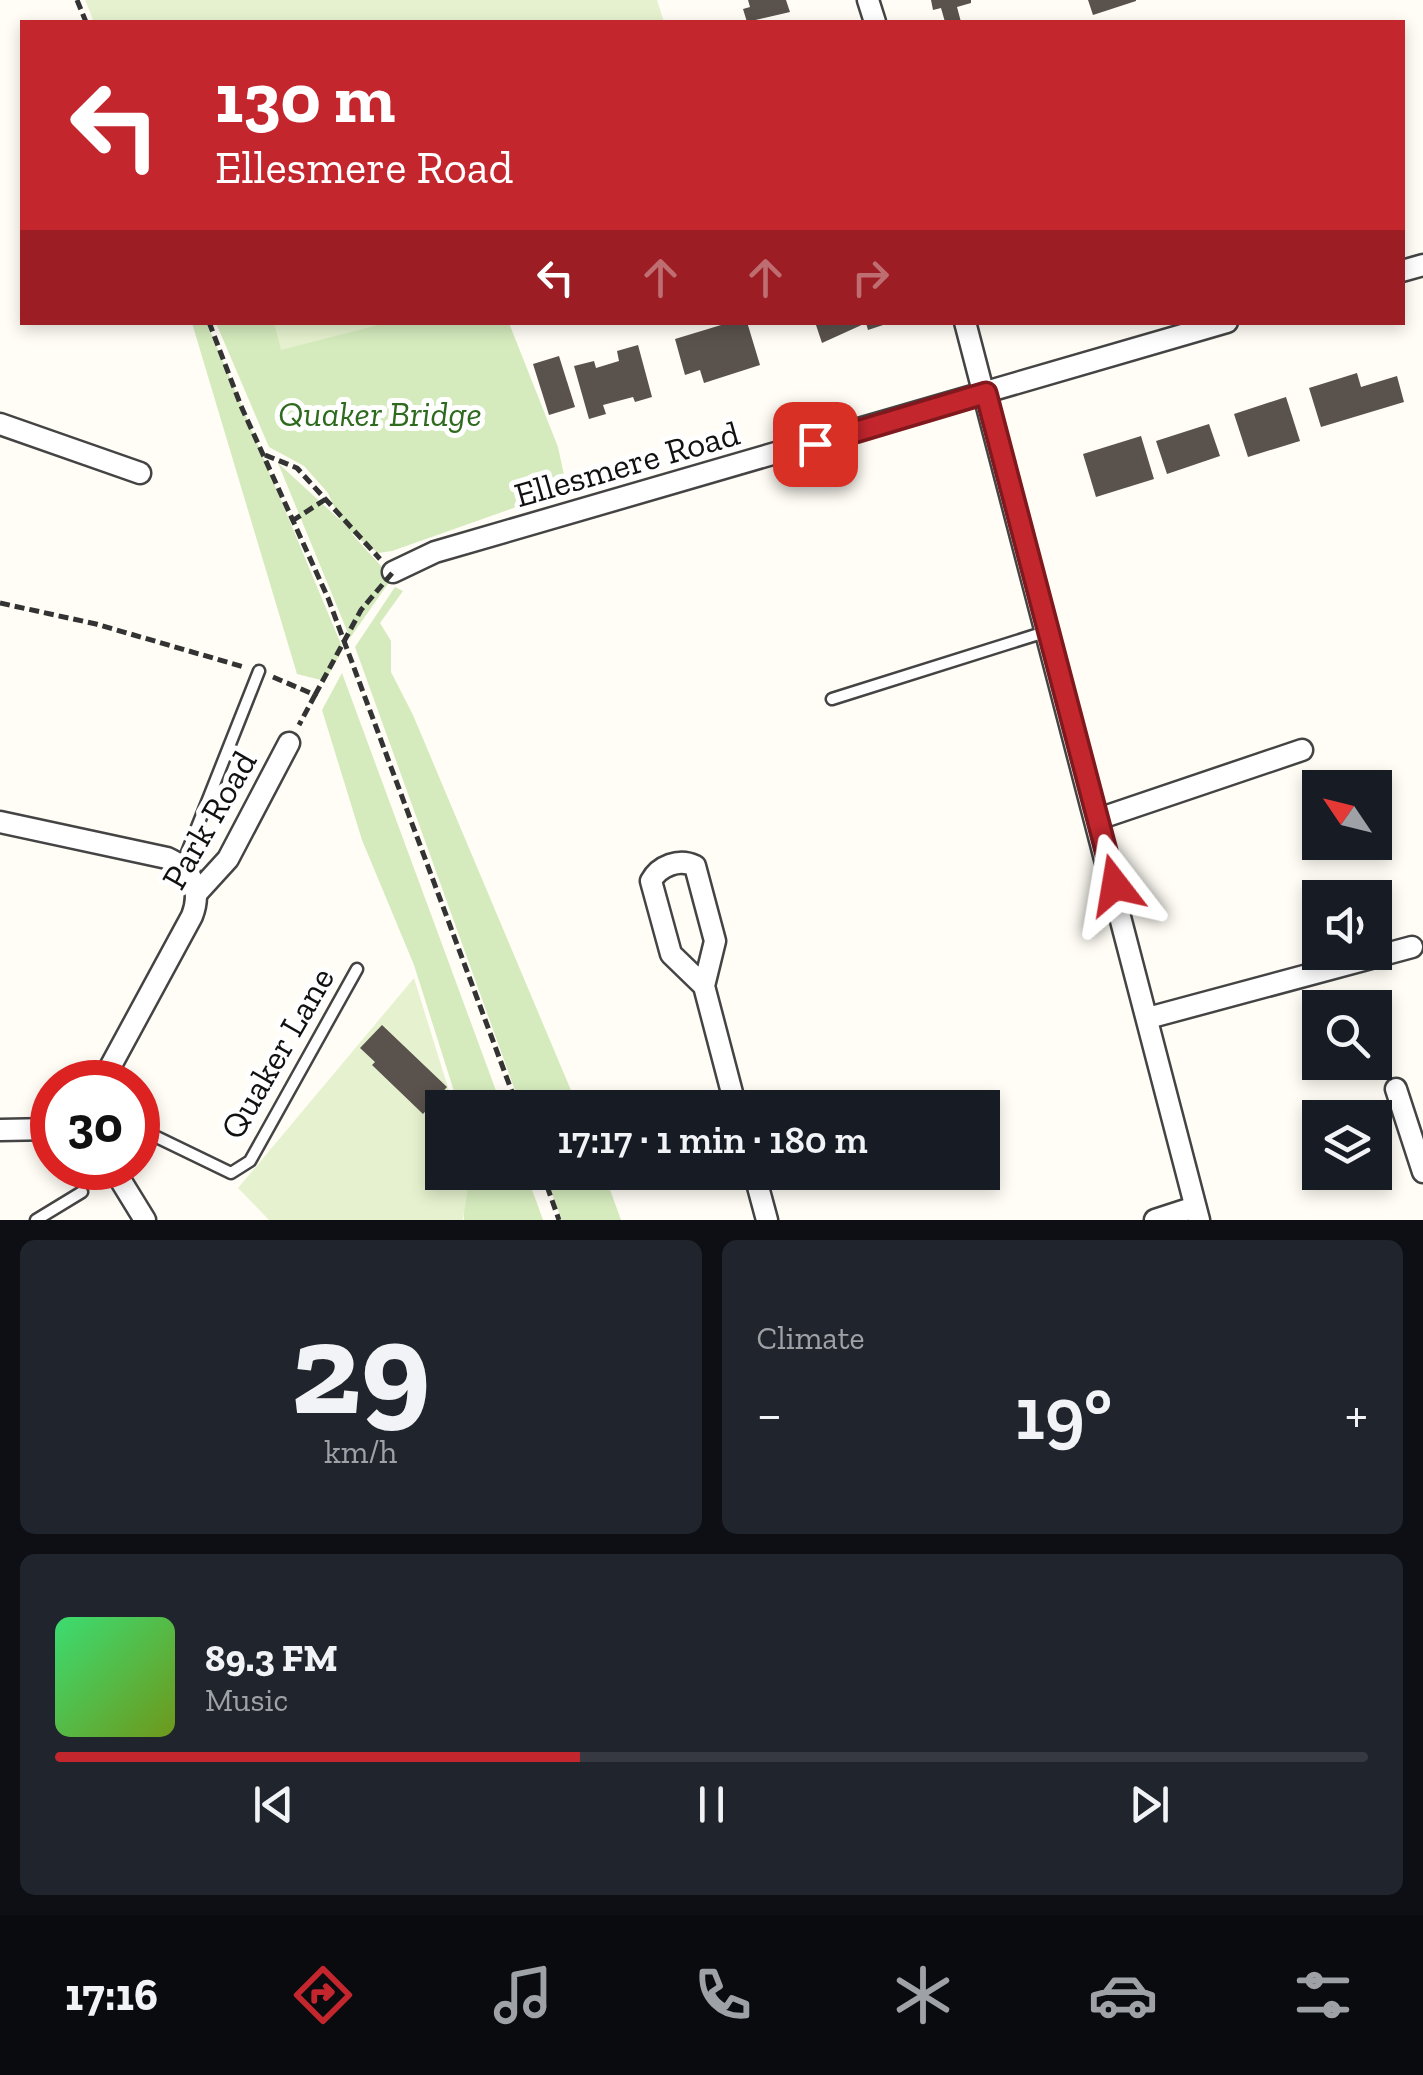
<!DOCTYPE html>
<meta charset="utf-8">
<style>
body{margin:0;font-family:"Zilla Slab",serif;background:#20242c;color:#f1f3f6;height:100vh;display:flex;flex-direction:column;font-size:38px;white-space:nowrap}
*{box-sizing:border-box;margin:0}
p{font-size:32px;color:#9ea1a6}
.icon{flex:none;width:55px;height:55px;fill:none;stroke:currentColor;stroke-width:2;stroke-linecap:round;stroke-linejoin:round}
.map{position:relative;height:1220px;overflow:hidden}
.sheet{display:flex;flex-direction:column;gap:20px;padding:20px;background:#0d0f14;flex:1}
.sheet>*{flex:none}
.hud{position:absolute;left:20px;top:20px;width:1385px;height:305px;border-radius:0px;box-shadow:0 5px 15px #0003;background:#c4262e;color:#fff;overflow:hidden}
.needle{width:65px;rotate:305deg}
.controls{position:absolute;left:1302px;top:770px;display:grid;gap:20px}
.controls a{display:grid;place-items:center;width:90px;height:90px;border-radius:0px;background:#171b24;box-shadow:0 5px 15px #0003;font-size:50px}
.speed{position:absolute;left:30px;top:1060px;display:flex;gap:20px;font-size:50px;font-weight:700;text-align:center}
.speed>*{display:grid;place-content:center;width:130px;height:130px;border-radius:50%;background:#171b24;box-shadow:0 5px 15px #0003;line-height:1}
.speed .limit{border:15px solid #d22;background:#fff;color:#111}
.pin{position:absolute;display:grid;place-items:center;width:85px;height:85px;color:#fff;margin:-42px;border-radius:20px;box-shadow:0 5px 15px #0006}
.me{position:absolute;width:110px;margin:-55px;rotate:346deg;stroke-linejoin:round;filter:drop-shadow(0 0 8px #0008)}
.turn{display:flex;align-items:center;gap:35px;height:210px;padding:0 30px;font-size:45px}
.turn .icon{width:130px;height:130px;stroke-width:2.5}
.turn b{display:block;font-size:70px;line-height:85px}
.lanes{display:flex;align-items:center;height:95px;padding:0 30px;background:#0003;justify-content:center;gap:50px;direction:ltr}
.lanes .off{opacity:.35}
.big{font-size:75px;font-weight:600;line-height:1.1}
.sheet .card{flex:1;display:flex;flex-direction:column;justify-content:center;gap:15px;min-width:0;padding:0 35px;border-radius:15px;background:#20242c}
.sheet .dial{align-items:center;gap:0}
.dial b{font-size:130px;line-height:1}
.song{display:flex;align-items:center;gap:30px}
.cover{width:120px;height:120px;border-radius:15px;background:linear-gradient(135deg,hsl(140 70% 55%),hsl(80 70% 35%))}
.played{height:10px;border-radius:5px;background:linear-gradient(90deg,#c4262e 40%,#363941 40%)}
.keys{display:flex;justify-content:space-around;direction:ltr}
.heat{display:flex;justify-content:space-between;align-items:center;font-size:55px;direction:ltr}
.sheet .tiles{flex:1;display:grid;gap:20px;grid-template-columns:1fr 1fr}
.card:last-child{grid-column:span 2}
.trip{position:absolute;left:425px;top:1090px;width:575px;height:100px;border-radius:0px;background:#171b24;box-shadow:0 5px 15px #0003;font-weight:600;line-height:100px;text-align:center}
.tab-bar{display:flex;height:160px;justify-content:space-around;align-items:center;background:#090b0e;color:#9ea1a6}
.tab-bar .icon{width:70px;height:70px}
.tab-bar .active{color:#c4262e}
.tab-bar b{font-size:45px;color:#f1f3f6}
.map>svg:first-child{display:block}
.green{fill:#d5ebbd}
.pitch{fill:#e6f2cf}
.building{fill:#5a524d}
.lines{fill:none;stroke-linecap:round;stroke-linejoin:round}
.service-casing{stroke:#444;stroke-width:15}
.minor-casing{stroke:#444;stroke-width:25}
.path{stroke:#333;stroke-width:5;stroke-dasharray:10 5;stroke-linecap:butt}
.service{stroke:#fff;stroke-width:10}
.minor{stroke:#fff;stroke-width:20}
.path-bridge{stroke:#333;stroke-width:5;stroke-dasharray:10 5;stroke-linecap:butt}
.route-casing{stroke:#7f191e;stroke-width:25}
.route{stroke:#c4262e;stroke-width:18}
.labels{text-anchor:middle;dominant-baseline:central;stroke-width:10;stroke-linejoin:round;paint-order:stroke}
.park-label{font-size:35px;font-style:italic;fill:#2f6b1f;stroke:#fff}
.street-label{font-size:35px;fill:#111;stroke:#fff}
</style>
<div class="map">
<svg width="1423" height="1220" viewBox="0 0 1423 1220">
<rect width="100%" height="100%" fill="#fffdf5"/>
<!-- green -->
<g class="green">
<polygon points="192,323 207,323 343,649 325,681 297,674"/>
<polygon points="216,323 509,323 558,447 567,489 392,551 378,553 350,532 392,578 350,638 278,463 340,520 328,493 304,466 269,447"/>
<polygon points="395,587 403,591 380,623 391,641 391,672 413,715 578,1107 521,1107 355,647"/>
<polygon points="342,673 488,1069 502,1107 459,1107 414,965 362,840 322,710"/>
<polygon points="463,1173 526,1173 543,1220 464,1220"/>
<polygon points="544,1173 604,1173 621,1220 562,1220"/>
</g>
<!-- pitch -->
<g class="pitch">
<polygon points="85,0 657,0 664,22 94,22"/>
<polygon points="274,322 386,322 386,323 281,350"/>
<polygon points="414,978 454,1107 442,1108 442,1172 470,1173 463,1220 269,1220 238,1188"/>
</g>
<!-- building -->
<g class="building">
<polygon points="748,0 786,0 790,12 747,22 743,9 750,7"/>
<polygon points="931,0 971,0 971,3 957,7 961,22 945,22 941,8 933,10"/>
<polygon points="1088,0 1136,0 1136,1 1093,15"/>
<polygon points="731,322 747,322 760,365 704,383 700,370 685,375 675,339"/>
<polygon points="815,322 889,322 889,323 868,330 866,323 822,343"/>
<polygon points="638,345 652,397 635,402 633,397 603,405 606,414 589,419 574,366 594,361 596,368 619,361 617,351"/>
<polygon points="559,356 575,407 549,415 533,364"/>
<polygon points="1357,373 1361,387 1397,376 1404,402 1321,427 1309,388"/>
<polygon points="1286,397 1300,441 1248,457 1234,414"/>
<polygon points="1209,424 1220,456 1167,474 1156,441"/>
<polygon points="1141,436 1154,479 1096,497 1083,454"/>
<polygon points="382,1025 447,1087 423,1114 372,1065 375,1062 360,1048"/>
</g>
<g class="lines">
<defs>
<g id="service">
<polyline points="832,699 1045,632"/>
<polyline points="182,865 259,671"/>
<polyline points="138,1128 231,1173 250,1161 357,969"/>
<polyline points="36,1220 82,1192"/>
</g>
<g id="minor">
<polyline points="868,0 875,22"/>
<polyline points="1402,271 1423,265"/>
<polyline points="965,322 1199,1220"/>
<polyline points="0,424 140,473"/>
<polyline points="393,572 435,552 1227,322"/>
<polyline points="1098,819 1302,750"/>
<path d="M0 822 167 858C192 869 202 890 192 916L102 1082"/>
<polyline points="197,893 228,859 289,743"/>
<path d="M704 986 715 941 695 866C679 858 659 866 651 881L671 954 704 986 736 1108"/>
<polyline points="1148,1018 1412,947"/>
<polyline points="1396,1089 1423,1172"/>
<polyline points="0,1130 52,1129"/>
<polyline points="113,1168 145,1220"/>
<polyline points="754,1172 767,1220"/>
<polyline points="1155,1220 1195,1207"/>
</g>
</defs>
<!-- service casing -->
<use href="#service" class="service-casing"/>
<!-- minor casing -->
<use href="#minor" class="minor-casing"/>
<!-- path -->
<g class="path">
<polyline points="77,0 86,22"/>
<polyline points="209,322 241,406 328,598 518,1108"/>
<polyline points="265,455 297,468 380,559"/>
<polyline points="292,521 326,499"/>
<polyline points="0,603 96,624 244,667"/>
<polyline points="273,677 315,695 299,725"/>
<polyline points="542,1172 559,1220"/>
</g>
<!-- service -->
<use href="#service" class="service"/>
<!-- minor -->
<use href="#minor" class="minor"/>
<!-- path-bridge -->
<polyline class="path-bridge" points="315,695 361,610 393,572"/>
</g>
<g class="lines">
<defs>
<polyline id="route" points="815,444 986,393 1115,885"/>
</defs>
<!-- route casing -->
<use href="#route" class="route-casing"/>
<!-- route -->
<use href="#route" class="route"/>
</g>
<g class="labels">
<!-- park labels -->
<g class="park-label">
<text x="380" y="414">Quaker Bridge</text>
</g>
<!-- street labels -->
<g class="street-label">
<text transform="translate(627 464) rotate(-16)">Ellesmere Road</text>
<text transform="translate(209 820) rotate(-60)">Park Road</text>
<text transform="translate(277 1053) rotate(-60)">Quaker Lane</text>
</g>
</g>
</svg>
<div class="controls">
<a><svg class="needle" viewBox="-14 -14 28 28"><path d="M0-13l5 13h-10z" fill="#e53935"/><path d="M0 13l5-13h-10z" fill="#9ea1a6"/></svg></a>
<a><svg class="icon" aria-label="sound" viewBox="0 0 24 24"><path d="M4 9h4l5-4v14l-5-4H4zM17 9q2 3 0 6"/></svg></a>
<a><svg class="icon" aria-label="search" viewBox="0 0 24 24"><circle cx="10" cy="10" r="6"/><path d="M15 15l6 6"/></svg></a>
<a><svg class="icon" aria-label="layers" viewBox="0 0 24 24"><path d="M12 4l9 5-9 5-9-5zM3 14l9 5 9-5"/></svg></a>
</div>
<div class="speed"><div class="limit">30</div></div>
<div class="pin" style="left:815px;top:444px;background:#d93025"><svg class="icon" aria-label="arrive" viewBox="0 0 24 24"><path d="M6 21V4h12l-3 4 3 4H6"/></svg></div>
<svg class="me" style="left:1115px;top:885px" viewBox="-20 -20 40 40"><path d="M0-17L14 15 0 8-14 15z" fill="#c4262e" stroke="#fff" stroke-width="4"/></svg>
<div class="trip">17:17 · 1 min · 180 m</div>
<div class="hud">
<div class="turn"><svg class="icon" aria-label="left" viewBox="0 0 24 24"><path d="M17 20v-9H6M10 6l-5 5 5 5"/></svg><div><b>130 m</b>Ellesmere Road</div></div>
<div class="lanes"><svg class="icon" aria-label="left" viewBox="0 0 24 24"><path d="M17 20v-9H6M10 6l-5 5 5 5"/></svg><svg class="icon off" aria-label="ahead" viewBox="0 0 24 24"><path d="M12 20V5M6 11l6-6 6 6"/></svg><svg class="icon off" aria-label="ahead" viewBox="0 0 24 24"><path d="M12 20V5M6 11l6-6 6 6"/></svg><svg class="icon off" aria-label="right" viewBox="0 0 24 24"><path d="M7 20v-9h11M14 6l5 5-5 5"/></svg></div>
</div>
</div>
<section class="sheet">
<div class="tiles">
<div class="card dial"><b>29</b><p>km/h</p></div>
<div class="card"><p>Climate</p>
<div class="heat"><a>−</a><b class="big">19°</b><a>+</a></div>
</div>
<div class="card">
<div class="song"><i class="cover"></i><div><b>89.3 FM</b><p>Music</p></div></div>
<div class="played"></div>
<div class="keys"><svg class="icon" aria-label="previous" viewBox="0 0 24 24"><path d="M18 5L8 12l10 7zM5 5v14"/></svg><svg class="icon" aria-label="pause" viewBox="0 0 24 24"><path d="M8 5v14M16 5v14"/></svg><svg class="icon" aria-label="next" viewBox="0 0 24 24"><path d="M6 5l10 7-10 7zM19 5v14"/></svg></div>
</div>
</div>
</section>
<nav class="tab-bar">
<b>17:16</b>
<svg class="icon active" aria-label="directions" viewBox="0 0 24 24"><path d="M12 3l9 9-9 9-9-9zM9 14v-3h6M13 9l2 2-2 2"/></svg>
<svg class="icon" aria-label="music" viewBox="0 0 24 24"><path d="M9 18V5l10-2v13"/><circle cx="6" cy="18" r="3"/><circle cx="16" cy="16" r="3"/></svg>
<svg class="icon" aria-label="phone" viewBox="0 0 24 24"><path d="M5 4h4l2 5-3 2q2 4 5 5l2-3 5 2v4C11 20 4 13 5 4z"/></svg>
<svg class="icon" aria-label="climate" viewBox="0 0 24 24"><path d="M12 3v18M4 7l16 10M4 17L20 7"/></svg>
<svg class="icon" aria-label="car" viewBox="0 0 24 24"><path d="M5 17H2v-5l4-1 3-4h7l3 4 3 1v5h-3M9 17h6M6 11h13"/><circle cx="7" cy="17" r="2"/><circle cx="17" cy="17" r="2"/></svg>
<svg class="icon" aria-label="filters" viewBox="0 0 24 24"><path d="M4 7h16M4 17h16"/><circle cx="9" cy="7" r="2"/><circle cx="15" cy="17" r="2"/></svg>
</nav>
